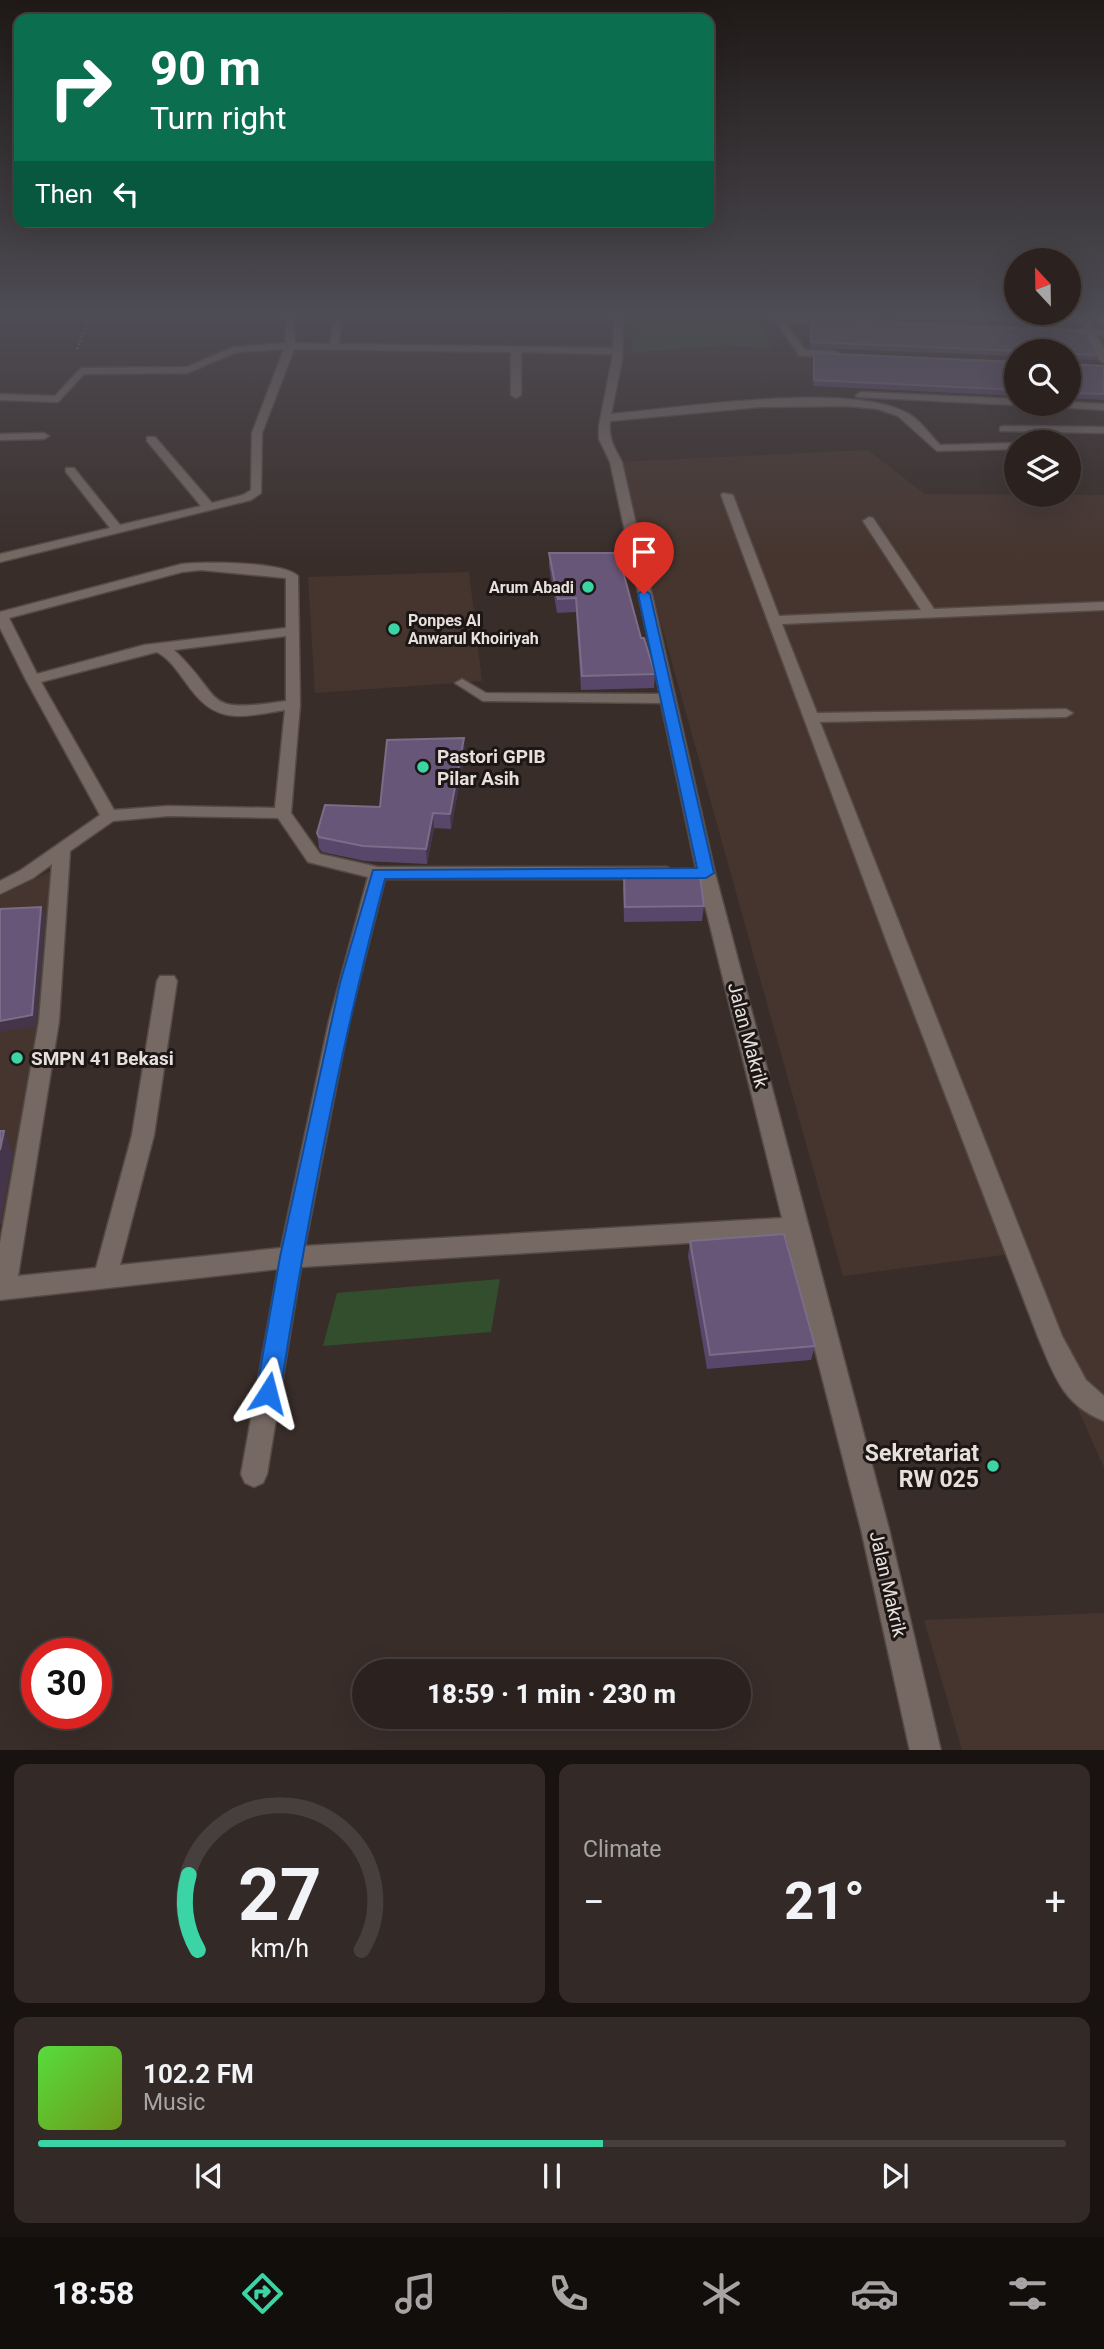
<!DOCTYPE html>
<meta charset="utf-8">
<style>
body{margin:0;font-family:Roboto,sans-serif;background:#332a28;color:#f1f3f6;height:100vh;display:flex;flex-direction:column;font-size:26px;white-space:nowrap}
*{box-sizing:border-box;margin:0}
p{font-size:23px;color:#a6a4a4}
.icon{flex:none;width:38px;height:38px;fill:none;stroke:currentColor;stroke-width:2;stroke-linecap:round;stroke-linejoin:round}
.map{position:relative;height:1750px;overflow:hidden}
.side{display:flex;flex-direction:column;gap:14px;padding:14px;background:#181311;flex:1}
.side>*{flex:none}
.guide{position:absolute;left:14px;top:14px;width:700px;height:214px;border-radius:14px;box-shadow:0 7px 28px #0002,0 0 0 2px #473f3d;background:#0b6e4f;color:#fff;overflow:hidden}
.needle{width:46px;rotate:338deg}
.tools{position:absolute;left:1004px;top:248px;display:grid;gap:14px}
.tools a{display:grid;place-items:center;width:77px;height:77px;border-radius:50%;background:#2b221f;box-shadow:0 7px 28px #0002,0 0 0 2px #473f3d;font-size:35px}
.speed{position:absolute;left:21px;top:1638px;display:flex;gap:14px;font-size:35px;font-weight:700;text-align:center}
.speed>*{display:grid;place-content:center;width:91px;height:91px;border-radius:50%;background:#2b221f;box-shadow:0 7px 28px #0002,0 0 0 2px #473f3d;line-height:1}
.speed .limit{border:10px solid #d22;background:#fff;color:#111}
.pin{position:absolute;display:grid;place-items:center;width:60px;height:60px;color:#fff;margin:-72px -30px;border-radius:50% 50% 50% 0;rotate:-45deg;box-shadow:0 0 7px #0007}
.pin .icon{rotate:45deg}
.me{position:absolute;width:77px;margin:-38px;rotate:9deg;stroke-linejoin:round;filter:drop-shadow(0 0 5px #0008)}
.turn{display:flex;align-items:center;gap:24px;height:147px;padding:0 21px;font-size:32px}
.turn .icon{width:91px;height:91px;stroke-width:2.5}
.turn b{display:block;font-size:49px;line-height:60px}
.then{display:flex;align-items:center;height:66px;padding:0 21px;background:#0003;gap:14px;font-size:26px}
.big{font-size:52px;font-weight:800;line-height:1.1}
.side .card{flex:1;display:flex;flex-direction:column;justify-content:center;gap:10px;min-width:0;padding:0 24px;border-radius:14px;background:#332a28}
.side .dial{align-items:center;gap:0}
.dial svg{height:182px;overflow:visible;fill:none;stroke:#473f3d;stroke-width:7;stroke-linecap:round;text-anchor:middle}
.dial text{fill:#f1f3f6;stroke:none}
.song{display:flex;align-items:center;gap:21px}
.cover{width:84px;height:84px;border-radius:10px;background:linear-gradient(135deg,hsl(110 70% 55%),hsl(80 70% 35%))}
.played{height:7px;border-radius:4px;background:linear-gradient(90deg,#3ad4a5 55%,#473f3d 55%)}
.keys{display:flex;justify-content:space-around;direction:ltr}
.heat{display:flex;justify-content:space-between;align-items:center;font-size:38px;direction:ltr}
.side .tiles{flex:1;display:grid;gap:14px;grid-template-columns:1fr 1fr}
.card:last-child{grid-column:span 2}
.trip{position:absolute;left:352px;top:1659px;width:399px;height:70px;border-radius:35px;background:#2b221f;box-shadow:0 7px 28px #0002,0 0 0 2px #473f3d;font-weight:800;line-height:70px;text-align:center}
.dock{display:flex;height:112px;justify-content:space-around;align-items:center;background:#110e0c;color:#a6a4a4}
.dock .icon{width:49px;height:49px}
.dock .selected{color:#3ad4a5}
.dock b{font-size:32px;color:#f1f3f6}
.map>svg:first-child{display:block}
.built{fill:#46352e}
.green{fill:#324e2d}
.lines{fill:none;stroke-linecap:round;stroke-linejoin:round}
.minor-casing{stroke:#544a46;stroke-width:3}
.path{stroke:#817673;stroke-width:2.5;stroke-dasharray:2 2;stroke-linecap:butt}
.minor{fill:#766964;fill-rule:evenodd}
.wall{fill:#58466b}
.shaded-wall{fill:#45354b}
.building{fill:#675677;stroke:#7b6c87;stroke-width:2}
.route{fill:#1a73e8;stroke:#114b97;stroke-width:2}
.poi-dot{fill:#3ad4a5;stroke:#1c1715;stroke-width:2.5}
.labels{text-anchor:middle;dominant-baseline:central;stroke-width:6;stroke-linejoin:round;paint-order:stroke}
.far-poi-label{font-size:16px;font-weight:bold;fill:#e7dfdc;stroke:#1c1715;text-anchor:end}
.poi-label{font-size:19px;font-weight:bold;fill:#e7dfdc;stroke:#1c1715;text-anchor:start}
.street-label{font-size:19px;fill:#e7dfdc;stroke:#1c1715}
.near-poi-label{font-size:23px;font-weight:bold;fill:#e7dfdc;stroke:#1c1715;text-anchor:end}
</style>
<div class="map">
<svg width="1104" height="1751" viewBox="0 0 1104 1751">
<rect width="100%" height="100%" fill="#392d29"/>
<!-- built -->
<g class="built">
<polygon points="868,450 925,494 1104,495 1104,1468 1010,1254 843,1276 616,462"/>
<polygon points="469,572 482,681 315,693 308,577"/>
<polygon points="53,870 32,1090 6,1222 0,1224 0,896"/>
<polygon points="1104,1613 1104,1750 962,1750 924,1620"/>
</g>
<!-- green -->
<g class="green">
<polygon points="634,317 761,317 771,348 725,345 631,353"/>
<polygon points="500,1279 491,1332 323,1346 337,1293"/>
</g>
<g class="lines">
<defs>
<g id="minor">
<path d="M286 317H294L295 343 330 344 333 324 337 321 341 324 339 344 613 348 615 317H623L622 360 611 414C682 408 844 382 905 412 919 418 929 434 940 445L1017 443V449L937 451 898 416 878 409 846 406 760 407 610 421C608 438 614 447 622 462L715 873 889 1529 941 1751H910L861 1529 786 1237 301 1267 267 1474 263 1483 254 1487 245 1483 241 1474 278 1269 0 1300V1243L39 1021 52 864 33 878 0 894V881L21 870 100 815 26 680 0 628V612L182 564C205 562 283 561 298 576L300 705 291 813 320 854 378 867H667L676 873 667 879H385L349 1021 305 1246 782 1218 697 873 661 703 483 701 455 683 462 679 486 693 660 694 610 462 599 439V426L613 354 521 352V395L516 398 511 395V352L294 349 262 433 261 493 251 500 0 562V554L110 528 66 472V468H74L120 525 201 506 147 441V437H155L212 503 243 495 251 490 252 433 284 349 237 352 187 373 84 374 58 402 0 400V394L55 396 81 368 187 367 234 347 285 343ZM201 570 286 578V628L144 645 37 674 9 618 182 572ZM286 636V701C199 714 227 700 174 650ZM157 652C170 659 178 672 187 684 216 726 240 717 285 710L275 808 168 806 114 810 41 682ZM168 816 278 818 308 862 368 877 329 1021 281 1248 120 1265 154 1135 177 981 174 976H160L157 981 132 1135 96 1268 18 1276 59 1021 70 851 113 821Z"/>
<polygon points="776,317 1085,329 1080,317 1088,317 1095,330 1104,330 1104,336 1097,335 1104,350 1104,363 1099,360 1088,335 785,322 805,350 835,351 840,354 835,357 802,356 799,355 774,319"/>
<polygon points="861,392 1017,399 1017,404 1020,404 1017,405 857,397 856,395"/>
<polygon points="1069,402 1104,404 1104,410 1053,407 1048,404 1069,404"/>
<polygon points="1004,426 1104,427 1104,433 1000,431 1000,427"/>
<polygon points="0,434 44,433 49,436 44,439 0,440"/>
<path d="M723 493 733 495 779 616 921 610 863 521 869 517 873 518 934 609 1104 602V610L782 624 817 713 1066 709 1073 713 1066 717 820 722 1062 1336 1086 1380 1104 1396V1421C1063 1405 1054 1375 1038 1337L886 940 721 495Z"/>
</g>
</defs>
<!-- minor casing -->
<use href="#minor" class="minor-casing"/>
<!-- path -->
<polyline class="path" points="77,349 89,317"/>
<!-- minor -->
<use href="#minor" class="minor"/>
</g>
<!-- wall -->
<g class="wall">
<polygon points="839,317 1081,317 1082,321 1081,326"/>
<polygon points="1090,317 1104,317 1104,329 1097,327"/>
<polygon points="811,320 1098,355 1096,360 1069,359 1069,352 1017,352 1017,356 810,348"/>
<polygon points="814,353 1017,362 1017,396 813,386"/>
<polygon points="1069,364 1104,366 1104,400 1069,398"/>
<polygon points="549,553 641,638 655,674 654,688 581,690 576,612 557,613 549,566"/>
<polygon points="465,753 451,829 434,828 427,864 365,861 322,852 319,848 317,833 380,807"/>
<polygon points="624,875 704,906 702,921 624,922 623,890"/>
<polygon points="690,1241 815,1346 811,1360 707,1369 688,1256"/>
</g>
<!-- shaded-wall -->
<g class="shaded-wall">
<polygon points="464,738 465,753 451,829 450,814"/>
<polygon points="433,813 434,828 427,864 426,849"/>
<polygon points="41,907 45,917 36,1026 0,1032 0,1021"/>
<polygon points="4,1131 13,1153 0,1224 0,1150"/>
</g>
<!-- building -->
<g class="building">
<polygon points="979,317 1081,317 1082,321"/>
<polygon points="1095,317 1104,317 1104,324 1098,322"/>
<polygon points="811,320 1088,332 1098,355 1071,354 1069,355 1069,352 1019,352 1018,351 811,342"/>
<polygon points="814,353 1017,362 1017,390 814,380"/>
<polygon points="1069,364 1104,366 1104,394 1069,393"/>
<polygon points="549,553 618,553 641,638 644,638 655,674 582,676 576,598 558,599"/>
<polygon points="464,738 450,814 433,813 426,849 363,846 319,837 317,833 325,805 380,807 387,740"/>
<polygon points="699,869 704,906 625,907 624,875"/>
<polygon points="41,907 32,1015 0,1021 0,909"/>
<polygon points="0,1131 4,1131 0,1150"/>
<polygon points="784,1234 815,1346 710,1355 690,1241"/>
</g>
<!-- sky -->
<linearGradient id="sky" x2="0" y2="1"><stop stop-color="#1f1917"/><stop offset="0.56" stop-color="#4e4c54"/><stop offset="1" stop-color="#4e4c54" stop-opacity="0"/></linearGradient>
<rect width="1104" height="562" fill="url(#sky)"/>
<!-- route -->
<path class="route" d="M644 590 650 594 714 873 706 878 385 879C340 1048 307 1220 280 1393L276 1401 268 1404 260 1401 256 1393 280 1257 340 983 373 870 697 868 638 594Z"/>
<!-- markers -->
<g class="poi-dot">
<circle cx="588" cy="587" r="7"/>
<circle cx="394" cy="629" r="7"/>
<circle cx="423" cy="767" r="7"/>
<circle cx="17" cy="1058" r="7"/>
<circle cx="993" cy="1466" r="7"/>
</g>
<g class="labels">
<!-- far-poi labels -->
<g class="far-poi-label">
<text x="574" y="587">Arum Abadi</text>
<text x="408" y="620" text-anchor="start">Ponpes Al<tspan x="408" dy="18">Anwarul Khoiriyah</tspan></text>
</g>
<!-- poi labels -->
<g class="poi-label">
<text x="437" y="756">Pastori GPIB<tspan x="437" dy="22">Pilar Asih</tspan></text>
<text x="31" y="1058">SMPN 41 Bekasi</text>
</g>
<!-- street labels -->
<g class="street-label">
<text transform="translate(748 1035) rotate(75)">Jalan Makrik</text>
<text transform="translate(888 1584) rotate(77)">Jalan Makrik</text>
</g>
<!-- near-poi labels -->
<g class="near-poi-label">
<text x="979" y="1453">Sekretariat<tspan x="979" dy="26">RW 025</tspan></text>
</g>
</g>
</svg>
<div class="tools">
<a><svg class="needle" viewBox="-14 -14 28 28"><path d="M0-13l5 13h-10z" fill="#e53935"/><path d="M0 13l5-13h-10z" fill="#a6a4a4"/></svg></a>
<a><svg class="icon" aria-label="search" viewBox="0 0 24 24"><circle cx="10" cy="10" r="6"/><path d="M15 15l6 6"/></svg></a>
<a><svg class="icon" aria-label="layers" viewBox="0 0 24 24"><path d="M12 4l9 5-9 5-9-5zM3 14l9 5 9-5"/></svg></a>
</div>
<div class="speed"><div class="limit">30</div></div>
<div class="pin" style="left:644px;top:594px;background:#d93025"><svg class="icon" aria-label="arrive" viewBox="0 0 24 24"><path d="M6 21V4h12l-3 4 3 4H6"/></svg></div>
<svg class="me" style="left:268px;top:1393px" viewBox="-20 -20 40 40"><path d="M0-17L14 15 0 8-14 15z" fill="#1a73e8" stroke="#fff" stroke-width="4"/></svg>
<div class="trip">18:59 · 1 min · 230 m</div>
<div class="guide">
<div class="turn"><svg class="icon" aria-label="right" viewBox="0 0 24 24"><path d="M7 20v-9h11M14 6l5 5-5 5"/></svg><div><b>90 m</b>Turn right</div></div>
<div class="then">Then<svg class="icon" aria-label="left" viewBox="0 0 24 24"><path d="M17 20v-9H6M10 6l-5 5 5 5"/></svg></div>
</div>
</div>
<section class="side">
<div class="tiles">
<div class="card dial"><svg viewBox="0 0 100 80">
<path d="M14 69A42 42 0 1 1 86 69"/>
<path d="M14 69A42 42 0 0 1 10 36" stroke="#3ad4a5"/>
<text x="50" y="56" font-size="32" font-weight="700">27</text>
<text x="50" y="72" font-size="11">km/h</text>
</svg></div>
<div class="card"><p>Climate</p>
<div class="heat"><a>−</a><b class="big">21°</b><a>+</a></div>
</div>
<div class="card">
<div class="song"><i class="cover"></i><div><b>102.2 FM</b><p>Music</p></div></div>
<div class="played"></div>
<div class="keys"><svg class="icon" aria-label="previous" viewBox="0 0 24 24"><path d="M18 5L8 12l10 7zM5 5v14"/></svg><svg class="icon" aria-label="pause" viewBox="0 0 24 24"><path d="M8 5v14M16 5v14"/></svg><svg class="icon" aria-label="next" viewBox="0 0 24 24"><path d="M6 5l10 7-10 7zM19 5v14"/></svg></div>
</div>
</div>
</section>
<nav class="dock">
<b>18:58</b>
<svg class="icon selected" aria-label="directions" viewBox="0 0 24 24"><path d="M12 3l9 9-9 9-9-9zM9 14v-3h6M13 9l2 2-2 2"/></svg>
<svg class="icon" aria-label="music" viewBox="0 0 24 24"><path d="M9 18V5l10-2v13"/><circle cx="6" cy="18" r="3"/><circle cx="16" cy="16" r="3"/></svg>
<svg class="icon" aria-label="phone" viewBox="0 0 24 24"><path d="M5 4h4l2 5-3 2q2 4 5 5l2-3 5 2v4C11 20 4 13 5 4z"/></svg>
<svg class="icon" aria-label="climate" viewBox="0 0 24 24"><path d="M12 3v18M4 7l16 10M4 17L20 7"/></svg>
<svg class="icon" aria-label="car" viewBox="0 0 24 24"><path d="M5 17H2v-5l4-1 3-4h7l3 4 3 1v5h-3M9 17h6M6 11h13"/><circle cx="7" cy="17" r="2"/><circle cx="17" cy="17" r="2"/></svg>
<svg class="icon" aria-label="filters" viewBox="0 0 24 24"><path d="M4 7h16M4 17h16"/><circle cx="9" cy="7" r="2"/><circle cx="15" cy="17" r="2"/></svg>
</nav>
